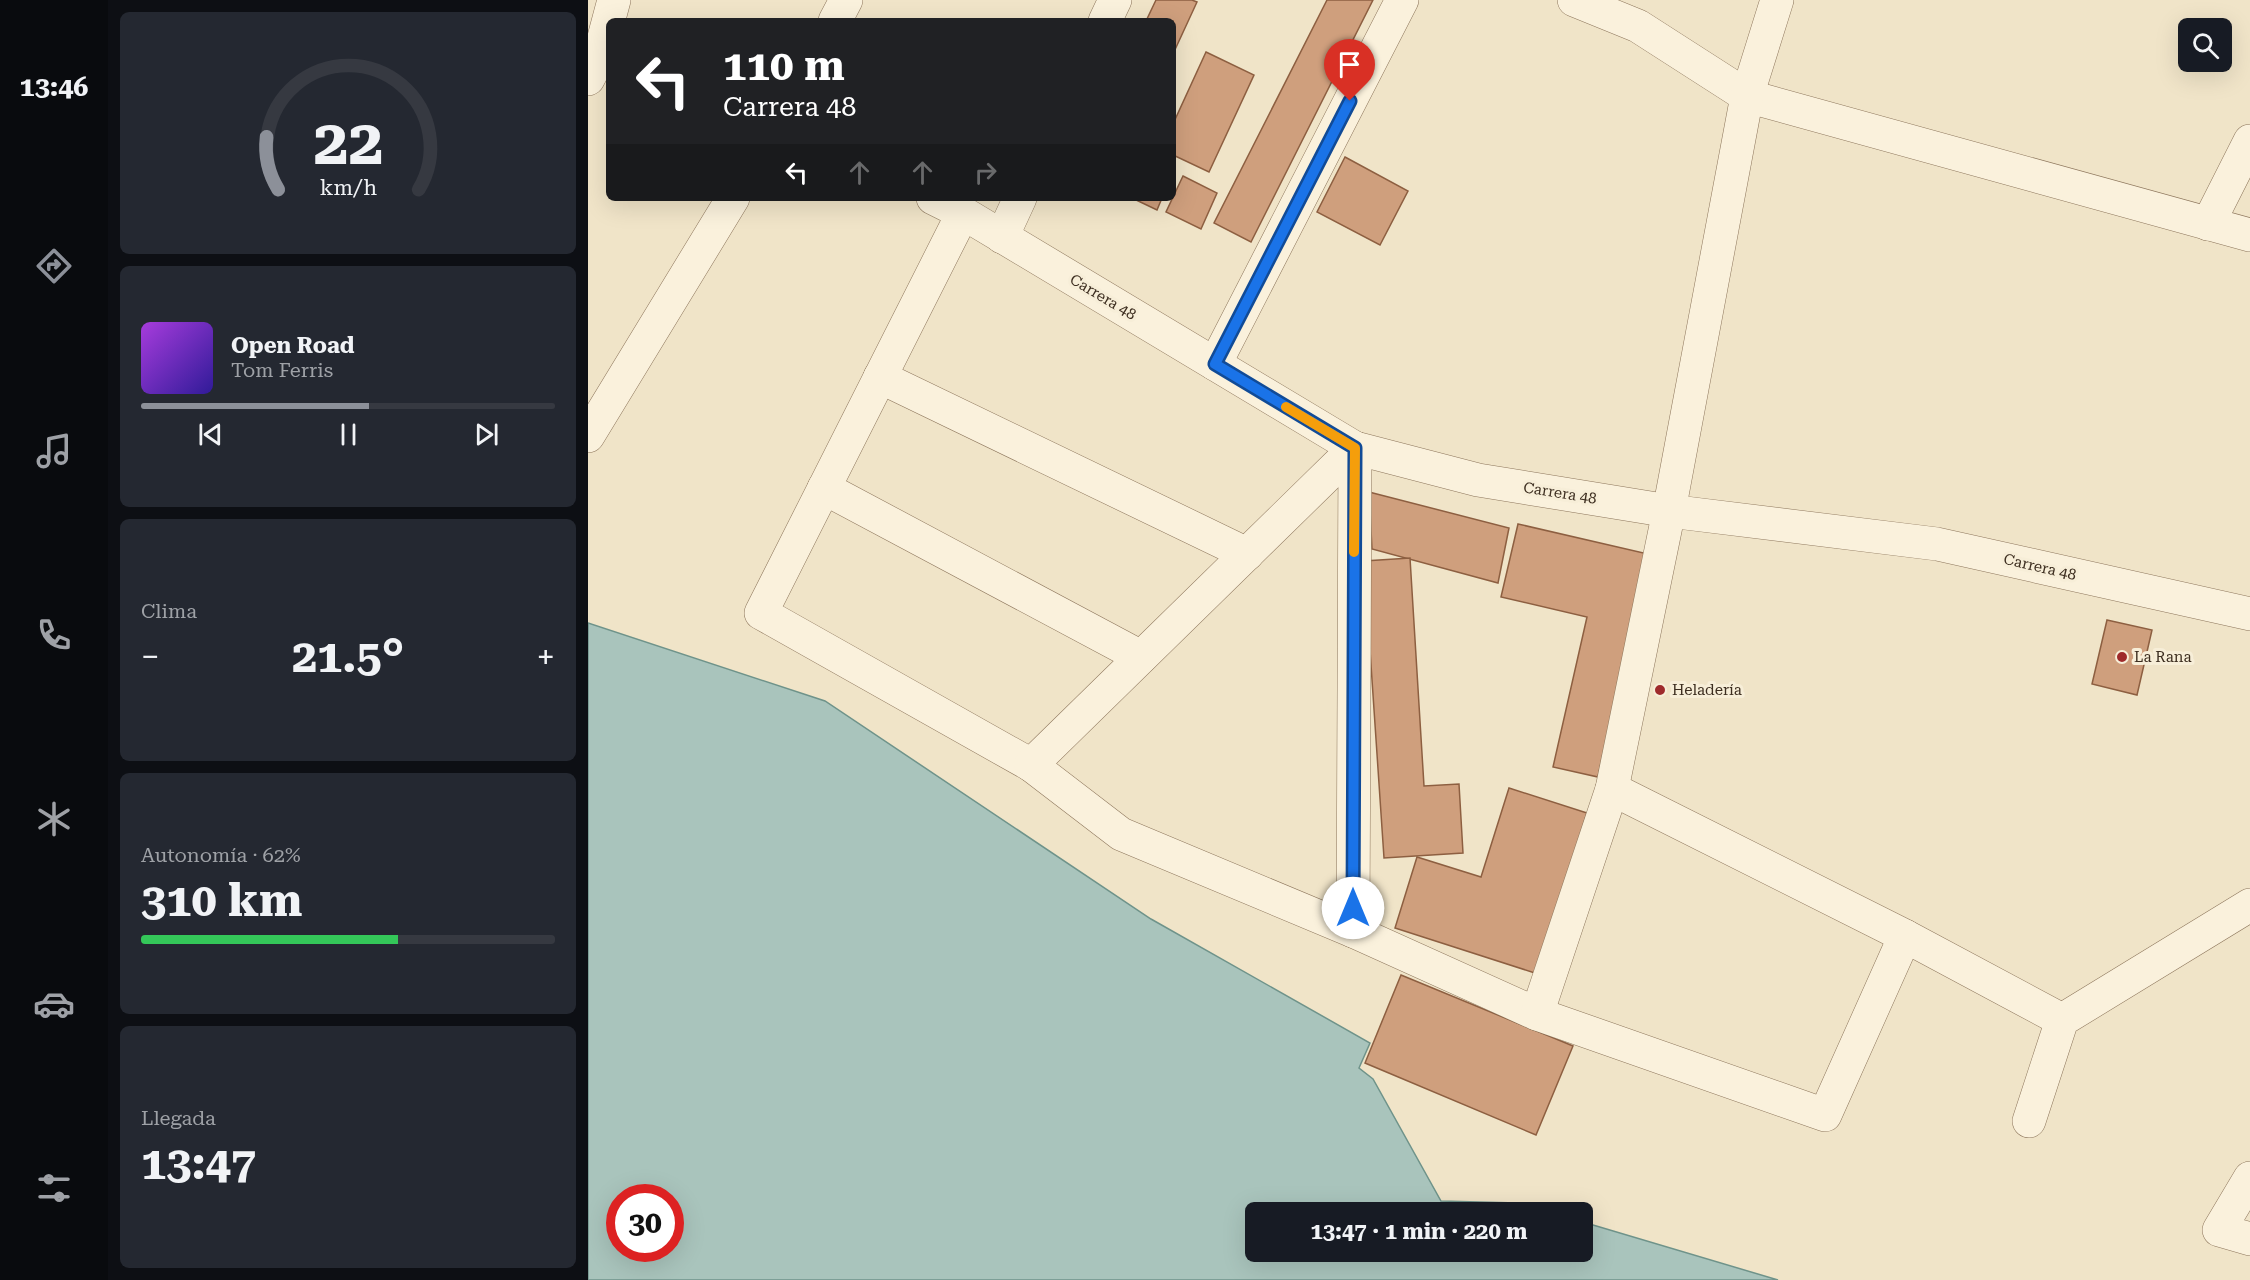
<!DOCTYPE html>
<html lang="es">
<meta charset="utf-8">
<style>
body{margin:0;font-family:"Roboto Serif",serif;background:#242831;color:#f1f3f6;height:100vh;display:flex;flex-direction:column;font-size:22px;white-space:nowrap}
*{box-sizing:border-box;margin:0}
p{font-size:20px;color:#9ea1a6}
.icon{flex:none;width:33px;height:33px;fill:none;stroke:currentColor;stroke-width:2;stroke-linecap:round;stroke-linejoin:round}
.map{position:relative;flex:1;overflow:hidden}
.details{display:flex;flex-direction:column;gap:12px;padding:12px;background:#0d0f14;width:480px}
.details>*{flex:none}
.guide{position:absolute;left:18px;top:18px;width:570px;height:183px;border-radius:9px;box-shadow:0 6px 24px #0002;background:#202124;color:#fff;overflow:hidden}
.buttons{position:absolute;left:1590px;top:18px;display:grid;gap:12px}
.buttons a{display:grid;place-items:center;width:54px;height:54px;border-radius:9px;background:#171b24;box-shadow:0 6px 24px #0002;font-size:30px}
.speed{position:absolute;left:18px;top:1184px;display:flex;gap:12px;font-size:30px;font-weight:700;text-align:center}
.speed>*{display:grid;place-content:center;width:78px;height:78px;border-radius:50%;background:#171b24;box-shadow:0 6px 24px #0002;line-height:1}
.speed .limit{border:9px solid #d22;background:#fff;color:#111}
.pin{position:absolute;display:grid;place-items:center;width:51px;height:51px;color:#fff;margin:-62px -26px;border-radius:50% 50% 50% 0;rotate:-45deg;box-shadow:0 0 6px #0007}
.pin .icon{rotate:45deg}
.me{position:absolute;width:66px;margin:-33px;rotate:0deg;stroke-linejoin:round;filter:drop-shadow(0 0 4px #0008)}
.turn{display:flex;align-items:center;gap:21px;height:126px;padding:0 18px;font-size:27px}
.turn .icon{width:78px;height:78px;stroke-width:2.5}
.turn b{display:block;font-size:42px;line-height:51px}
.lanes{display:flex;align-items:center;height:57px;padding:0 18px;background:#0003;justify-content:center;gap:30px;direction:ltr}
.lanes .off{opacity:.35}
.big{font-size:45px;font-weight:700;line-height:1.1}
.details .widget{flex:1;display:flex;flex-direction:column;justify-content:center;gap:9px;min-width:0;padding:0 21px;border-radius:9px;background:#242831}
.details .dial{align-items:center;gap:0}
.dial svg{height:156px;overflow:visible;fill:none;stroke:#363941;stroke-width:7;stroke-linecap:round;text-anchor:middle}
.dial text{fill:#f1f3f6;stroke:none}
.song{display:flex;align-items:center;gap:18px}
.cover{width:72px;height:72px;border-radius:9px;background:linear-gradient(135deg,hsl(280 70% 55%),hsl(250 70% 35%))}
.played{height:6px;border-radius:3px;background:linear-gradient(90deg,#8c9099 55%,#363941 55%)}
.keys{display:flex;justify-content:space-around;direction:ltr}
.heat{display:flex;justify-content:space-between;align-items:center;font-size:33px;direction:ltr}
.charge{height:9px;border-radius:4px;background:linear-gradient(90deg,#34c759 62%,#363941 0)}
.trip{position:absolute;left:657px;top:1202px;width:348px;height:60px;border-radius:9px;background:#171b24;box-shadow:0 6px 24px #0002;font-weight:700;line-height:60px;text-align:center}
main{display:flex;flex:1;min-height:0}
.dock{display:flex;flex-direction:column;width:108px;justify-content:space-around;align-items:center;background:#090b0e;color:#9ea1a6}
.dock .icon{width:42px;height:42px}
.dock .current{color:#8c9099}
.dock b{font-size:27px;color:#f1f3f6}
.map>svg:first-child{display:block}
.water{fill:#a9c4bc;stroke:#6f938a;stroke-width:1.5;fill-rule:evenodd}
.building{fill:#cf9f7d;stroke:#8d5f41;stroke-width:1.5}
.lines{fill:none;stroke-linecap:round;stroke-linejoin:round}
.minor-casing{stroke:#8d765c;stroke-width:34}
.minor{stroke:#faf1dc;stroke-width:33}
.route-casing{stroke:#114b97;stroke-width:15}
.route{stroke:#1a73e8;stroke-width:10}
.slow{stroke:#f59e0b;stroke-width:10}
.poi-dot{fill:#9e2a2b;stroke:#f7eed8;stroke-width:2}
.labels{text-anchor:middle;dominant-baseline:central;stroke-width:6;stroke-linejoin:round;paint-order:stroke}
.street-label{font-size:15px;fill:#3d2e20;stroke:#f7eed8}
.poi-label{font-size:15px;fill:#3d2e20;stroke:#f7eed8;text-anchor:start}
</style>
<main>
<nav class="dock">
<b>13:46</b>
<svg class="icon current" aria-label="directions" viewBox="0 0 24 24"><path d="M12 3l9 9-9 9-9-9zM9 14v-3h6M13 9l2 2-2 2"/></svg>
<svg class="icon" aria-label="music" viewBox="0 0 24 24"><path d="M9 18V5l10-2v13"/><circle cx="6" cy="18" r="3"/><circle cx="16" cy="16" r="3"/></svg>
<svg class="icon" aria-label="phone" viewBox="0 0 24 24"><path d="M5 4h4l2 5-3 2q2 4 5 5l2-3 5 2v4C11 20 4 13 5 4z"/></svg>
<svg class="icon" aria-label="climate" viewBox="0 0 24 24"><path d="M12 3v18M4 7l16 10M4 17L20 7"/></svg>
<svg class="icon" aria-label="car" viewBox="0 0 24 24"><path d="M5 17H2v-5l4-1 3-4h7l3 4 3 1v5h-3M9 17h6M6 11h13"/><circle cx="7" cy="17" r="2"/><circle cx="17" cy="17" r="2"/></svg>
<svg class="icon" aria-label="filters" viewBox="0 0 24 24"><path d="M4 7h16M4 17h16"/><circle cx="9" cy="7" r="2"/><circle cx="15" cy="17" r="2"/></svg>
</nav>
<section class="details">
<div class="widget dial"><svg viewBox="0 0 100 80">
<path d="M14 69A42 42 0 1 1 86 69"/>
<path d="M14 69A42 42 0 0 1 8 42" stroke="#8c9099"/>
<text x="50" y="56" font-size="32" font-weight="700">22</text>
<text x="50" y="72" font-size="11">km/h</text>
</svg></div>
<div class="widget">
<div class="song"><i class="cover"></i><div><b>Open Road</b><p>Tom Ferris</p></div></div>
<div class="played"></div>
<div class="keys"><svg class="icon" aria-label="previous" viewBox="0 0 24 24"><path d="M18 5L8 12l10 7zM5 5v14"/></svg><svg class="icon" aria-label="pause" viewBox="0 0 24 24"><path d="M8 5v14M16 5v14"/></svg><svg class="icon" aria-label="next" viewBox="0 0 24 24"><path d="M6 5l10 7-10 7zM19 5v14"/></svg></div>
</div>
<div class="widget"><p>Clima</p>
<div class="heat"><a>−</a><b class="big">21.5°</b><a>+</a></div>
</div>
<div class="widget"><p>Autonomía · 62%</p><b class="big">310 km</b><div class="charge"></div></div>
<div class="widget"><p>Llegada</p><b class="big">13:47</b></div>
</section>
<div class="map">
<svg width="1662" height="1280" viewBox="0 0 1662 1280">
<rect width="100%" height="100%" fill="#f0e4c8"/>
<!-- water -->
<path class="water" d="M0 623 237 701 563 919 782 1043 771 1068 785 1079 853 1201 930 1203 960 1212H668V1251H994L995 1222 1190 1280H0ZM32 1197H82V1248H32Z"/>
<!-- building -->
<g class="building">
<polygon points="568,0 604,0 609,2 585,54 585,21 558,21"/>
<polygon points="739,0 785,0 663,242 626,223"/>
<polygon points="618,52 666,75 621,172 585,155 585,124"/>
<polygon points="757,157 820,191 792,245 729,212"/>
<polygon points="595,176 629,193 613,229 578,212"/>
<polygon points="544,198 574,198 569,210"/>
<polygon points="781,492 921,528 910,583 784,549"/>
<polygon points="930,524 1060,554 1010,777 965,767 999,617 913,597"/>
<polygon points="822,558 836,786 871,784 875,853 796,858 776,561"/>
<polygon points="1519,620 1564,630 1549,695 1504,684"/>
<polygon points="921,788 999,813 950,974 807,928 829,857 893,877"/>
<polygon points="813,975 985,1046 948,1135 777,1063"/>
</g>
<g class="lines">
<defs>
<g id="minor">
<polyline points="986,0 1050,26 1159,96 1662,235"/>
<polyline points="247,21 258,0"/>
<polyline points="517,21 527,0"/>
<polyline points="0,79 10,60 26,0"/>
<polyline points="345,198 375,213 767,448 890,480 1081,511 1349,544 1662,614"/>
<polyline points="375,213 173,613 443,765 533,834 765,931 949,1014 1024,789 1081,511 1159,96 1189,0"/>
<polyline points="1620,224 1662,141"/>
<polyline points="414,237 432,198"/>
<polyline points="627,364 814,0"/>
<polyline points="292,377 659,554"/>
<polyline points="0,436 145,198"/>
<polyline points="236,488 553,657"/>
<polyline points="443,765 767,448"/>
<polyline points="1024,789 1317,936 1474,1020"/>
<polyline points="765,931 767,448"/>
<polyline points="949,1014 1237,1115 1317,936"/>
<polyline points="1441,1121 1474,1020 1662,905"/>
<polyline points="1662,1178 1631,1230 1662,1239"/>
</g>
</defs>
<!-- minor casing -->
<use href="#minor" class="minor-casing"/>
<!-- minor -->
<use href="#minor" class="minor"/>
</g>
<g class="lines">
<defs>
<polyline id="route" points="762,101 627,364 767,448 765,908"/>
</defs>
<!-- route casing -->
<use href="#route" class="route-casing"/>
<!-- route -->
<use href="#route" class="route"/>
<!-- slow -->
<polyline class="slow" points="698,407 767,448 766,552"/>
</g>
<!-- markers -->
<g class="poi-dot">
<circle cx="1534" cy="657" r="6"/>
<circle cx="1072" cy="690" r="6"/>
</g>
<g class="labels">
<!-- street labels -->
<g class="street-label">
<text transform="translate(515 297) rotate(31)">Carrera 48</text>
<text transform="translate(972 493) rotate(9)">Carrera 48</text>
<text transform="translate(1452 567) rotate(13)">Carrera 48</text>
</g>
<!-- poi labels -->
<g class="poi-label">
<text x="1546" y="657">La Rana</text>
<text x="1084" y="690">Heladería</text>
</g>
</g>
</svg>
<div class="buttons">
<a><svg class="icon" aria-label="search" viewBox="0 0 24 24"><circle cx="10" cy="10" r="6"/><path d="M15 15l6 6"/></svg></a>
</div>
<div class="speed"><div class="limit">30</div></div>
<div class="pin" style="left:762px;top:101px;background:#d93025"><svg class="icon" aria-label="arrive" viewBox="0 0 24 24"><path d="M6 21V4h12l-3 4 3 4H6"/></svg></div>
<svg class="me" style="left:765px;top:908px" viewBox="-20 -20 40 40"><circle r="19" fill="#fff"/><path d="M0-13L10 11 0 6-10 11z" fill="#1a73e8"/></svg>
<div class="trip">13:47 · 1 min · 220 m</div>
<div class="guide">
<div class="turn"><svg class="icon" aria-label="left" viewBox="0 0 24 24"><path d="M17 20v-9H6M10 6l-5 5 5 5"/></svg><div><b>110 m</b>Carrera 48</div></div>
<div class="lanes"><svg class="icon" aria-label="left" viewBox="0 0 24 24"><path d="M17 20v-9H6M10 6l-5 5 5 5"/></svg><svg class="icon off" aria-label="ahead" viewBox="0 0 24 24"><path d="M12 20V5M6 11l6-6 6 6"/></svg><svg class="icon off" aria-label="ahead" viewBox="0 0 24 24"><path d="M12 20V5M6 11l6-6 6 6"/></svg><svg class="icon off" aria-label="right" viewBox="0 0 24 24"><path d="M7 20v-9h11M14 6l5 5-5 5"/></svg></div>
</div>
</div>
</main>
